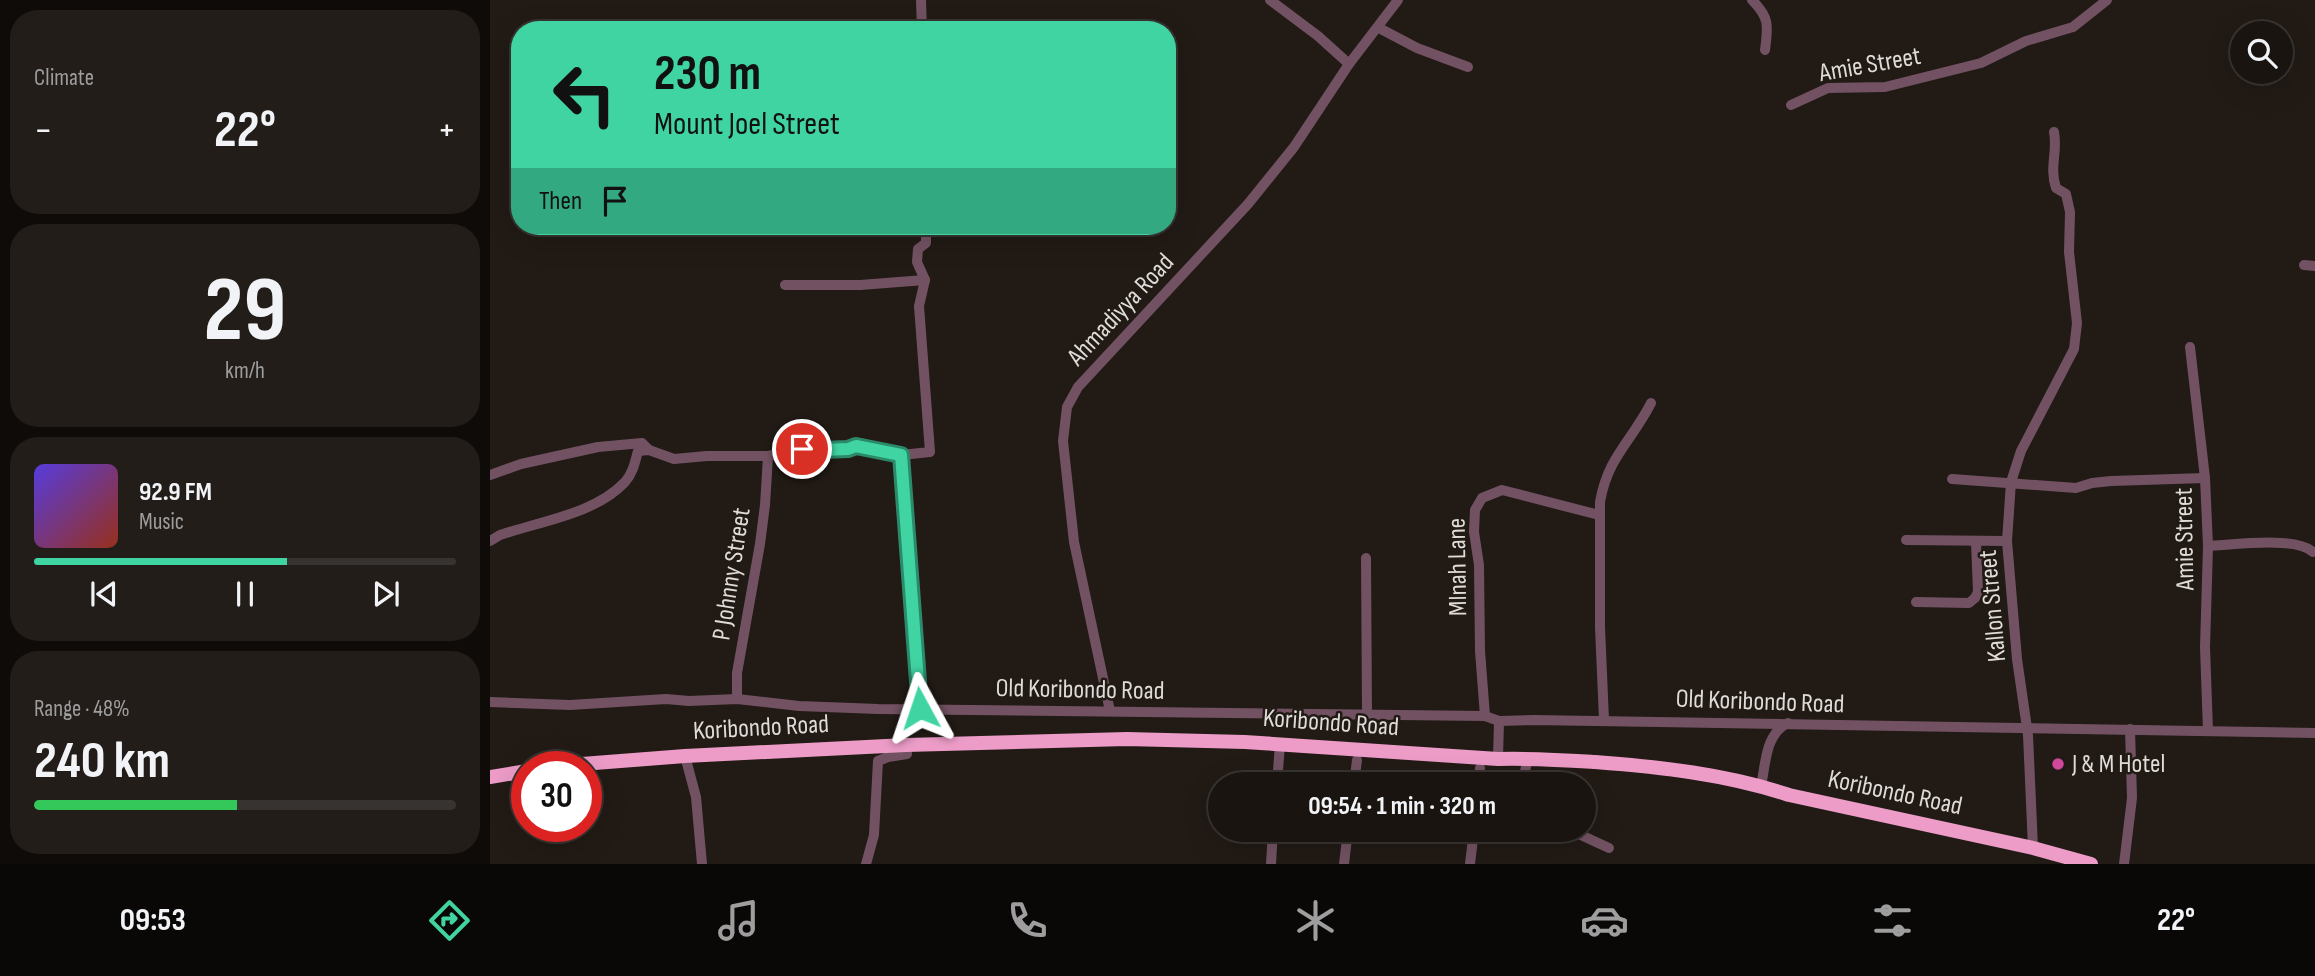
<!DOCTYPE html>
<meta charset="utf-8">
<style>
body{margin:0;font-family:"Sofia Sans Condensed",sans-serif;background:#221d19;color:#f1f3f6;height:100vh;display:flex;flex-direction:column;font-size:26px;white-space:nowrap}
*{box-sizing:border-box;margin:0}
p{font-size:23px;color:#9f9e9f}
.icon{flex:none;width:38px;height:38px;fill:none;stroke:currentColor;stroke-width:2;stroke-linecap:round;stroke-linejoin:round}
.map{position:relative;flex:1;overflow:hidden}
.panel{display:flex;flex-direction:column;gap:10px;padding:10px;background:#0e0b09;width:490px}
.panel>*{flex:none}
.top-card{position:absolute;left:21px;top:21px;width:665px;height:214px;border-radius:28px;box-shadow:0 7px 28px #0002,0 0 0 2px #373330;background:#40d4a2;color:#111;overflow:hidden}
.tools{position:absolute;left:1740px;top:21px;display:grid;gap:14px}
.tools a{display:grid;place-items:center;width:63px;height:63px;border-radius:50%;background:#191410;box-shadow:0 7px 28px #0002,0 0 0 2px #373330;font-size:35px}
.speed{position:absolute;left:21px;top:751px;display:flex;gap:14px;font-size:35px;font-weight:700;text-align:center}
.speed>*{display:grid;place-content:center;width:91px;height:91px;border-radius:50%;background:#191410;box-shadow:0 7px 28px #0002,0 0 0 2px #373330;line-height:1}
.speed .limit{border:10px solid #d22;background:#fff;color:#111}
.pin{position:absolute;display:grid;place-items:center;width:60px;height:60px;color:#fff;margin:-30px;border:4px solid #fff;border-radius:50%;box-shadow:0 2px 7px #0007}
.me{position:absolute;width:77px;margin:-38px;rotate:355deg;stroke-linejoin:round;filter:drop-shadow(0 0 5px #0008)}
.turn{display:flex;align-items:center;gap:24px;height:147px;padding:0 28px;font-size:32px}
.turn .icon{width:91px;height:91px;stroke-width:2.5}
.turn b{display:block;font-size:49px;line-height:60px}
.then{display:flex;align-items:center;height:66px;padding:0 28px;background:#0003;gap:14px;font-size:26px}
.big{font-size:52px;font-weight:700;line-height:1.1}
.panel .tile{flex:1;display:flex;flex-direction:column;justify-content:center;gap:10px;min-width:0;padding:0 24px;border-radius:28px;background:#221d19}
.panel .dial{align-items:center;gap:0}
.dial b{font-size:91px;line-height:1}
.song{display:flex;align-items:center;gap:21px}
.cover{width:84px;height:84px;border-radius:10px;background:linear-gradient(135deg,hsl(250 70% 55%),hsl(10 70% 35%))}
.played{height:7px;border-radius:4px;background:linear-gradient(90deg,#40d4a2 60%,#373330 60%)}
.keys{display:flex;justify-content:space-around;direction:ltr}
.heat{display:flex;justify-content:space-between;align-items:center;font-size:38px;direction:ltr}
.charge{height:10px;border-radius:5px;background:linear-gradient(90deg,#34c759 48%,#373330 0)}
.trip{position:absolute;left:718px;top:772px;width:388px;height:70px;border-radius:35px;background:#191410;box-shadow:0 7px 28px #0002,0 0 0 2px #373330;font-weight:700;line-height:70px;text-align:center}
.tab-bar{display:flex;height:112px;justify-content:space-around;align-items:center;background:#0a0806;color:#9f9e9f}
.tab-bar .icon{width:49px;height:49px}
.tab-bar .on{color:#40d4a2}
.tab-bar b{font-size:32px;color:#f1f3f6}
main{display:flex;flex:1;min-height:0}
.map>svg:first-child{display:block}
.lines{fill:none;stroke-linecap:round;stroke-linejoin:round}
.minor{stroke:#725262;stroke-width:10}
.highway{stroke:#ec9cc7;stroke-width:14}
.route-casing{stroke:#2a8a69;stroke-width:18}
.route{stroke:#40d4a2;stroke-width:12}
.hotel-dot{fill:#d1479c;stroke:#211a15;stroke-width:2.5}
.labels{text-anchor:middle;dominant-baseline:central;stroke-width:5;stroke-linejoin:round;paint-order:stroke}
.street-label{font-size:26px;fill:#dfdbd7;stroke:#211a15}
.poi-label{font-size:26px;fill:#dfdbd7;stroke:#211a15;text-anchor:start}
</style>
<main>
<section class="panel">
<div class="tile"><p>Climate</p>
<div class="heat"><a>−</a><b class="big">22°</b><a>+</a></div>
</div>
<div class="tile dial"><b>29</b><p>km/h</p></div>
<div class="tile">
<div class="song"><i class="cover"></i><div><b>92.9 FM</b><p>Music</p></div></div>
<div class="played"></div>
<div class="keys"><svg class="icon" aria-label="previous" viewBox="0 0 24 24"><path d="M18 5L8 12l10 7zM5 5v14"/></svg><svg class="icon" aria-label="pause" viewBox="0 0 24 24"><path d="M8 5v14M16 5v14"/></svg><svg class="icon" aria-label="next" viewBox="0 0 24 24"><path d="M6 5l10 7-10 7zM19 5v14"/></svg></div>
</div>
<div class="tile"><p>Range · 48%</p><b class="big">240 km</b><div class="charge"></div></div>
</section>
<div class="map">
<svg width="1825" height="864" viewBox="0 0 1825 864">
<rect width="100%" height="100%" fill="#211a15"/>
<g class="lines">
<!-- minor -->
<g class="minor">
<polyline points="431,0 432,30"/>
<polyline points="780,0 828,36 859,64"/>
<path d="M1262 0C1280 18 1278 26 1275 50"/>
<polyline points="889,28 927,48 978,67"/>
<polyline points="1301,105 1338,88 1395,87 1491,63 1536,41 1583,27 1617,0"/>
<polyline points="1814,265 1825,266"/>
<polyline points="295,285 370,285 435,280"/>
<polyline points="1700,347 1715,478 1718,546 1715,647 1718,731"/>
<polyline points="0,475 31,464 108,447 152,443 159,450"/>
<polyline points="1462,479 1586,488 1602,483 1621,481 1715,478"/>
<polyline points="1416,540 1517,541"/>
<path d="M0 541 10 535C51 521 105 514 135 482 143 473 145 462 148 451L159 450 184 459 217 456H278L324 447 332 450 358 449 366 446 411 455"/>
<path d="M1718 546C1743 545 1805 536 1823 552"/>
<polyline points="876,558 877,714"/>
<polyline points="1426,602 1479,603 1485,598 1488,592 1486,542"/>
<polyline points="247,699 247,673 270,544 275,505 278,456"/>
<polyline points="0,702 80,705 176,699 199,701 247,699 309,706 388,709 995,716 1009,721 1008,759"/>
<polyline points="430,708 411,455 440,452 429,306 435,280 427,262 428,249 436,243 436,226"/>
<polyline points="620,711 584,542 573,441 577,407 588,387 758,204 804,147 859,64 908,0"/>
<polyline points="995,716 990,651 989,565 984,532 985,510 992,498 1012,490 1109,515"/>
<path d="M1114 720 1110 627V502C1118 456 1142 441 1161 403"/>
<path d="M1009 721 1044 720C1304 722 1564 729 1825 733"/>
<polyline points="195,756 206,797 212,864"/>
<polyline points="787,784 790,744"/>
<polyline points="864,784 867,760"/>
<polyline points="988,784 990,768"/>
<polyline points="1032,784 1038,758"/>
<path d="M1271 786C1276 763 1275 734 1298 723"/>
<polyline points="1080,830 1119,848"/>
<path d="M1543 848 1538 735 1527 659 1517 541 1521 482 1531 451 1584 349 1587 323 1579 252 1580 212 1576 194 1566 188C1559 167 1568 151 1564 132"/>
<polyline points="376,864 384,835 388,761 398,757 417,754 416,745"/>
<polyline points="781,864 783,830"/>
<polyline points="854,864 858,830"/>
<polyline points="980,864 984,830"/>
<polyline points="1634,864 1642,798 1640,729"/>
</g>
<!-- highway -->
<g class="highway">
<path d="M66 766 195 756 416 745 637 739 755 742 1008 759C1041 758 1072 760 1105 762 1170 767 1236 774 1299 795L1543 848 1601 864"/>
<polyline points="0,777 37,771"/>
</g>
</g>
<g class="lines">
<defs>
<polyline id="route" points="312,449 324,447 332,450 358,449 366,446 411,455 430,708"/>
</defs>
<!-- route casing -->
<use href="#route" class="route-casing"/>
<!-- route -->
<use href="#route" class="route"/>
</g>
<!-- markers -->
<circle class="hotel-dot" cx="1568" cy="764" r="7"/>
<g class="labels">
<!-- street labels -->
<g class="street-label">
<text transform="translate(1380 65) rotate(-10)">Amie Street</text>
<text transform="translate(631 310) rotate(-47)">Ahmadiyya Road</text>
<text transform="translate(1695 539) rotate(-91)">Amie Street</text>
<text transform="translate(968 567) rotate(-91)">MInah Lane</text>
<text transform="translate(242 574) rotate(-81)">P Johnny Street</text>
<text transform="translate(1503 606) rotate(-95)">Kallon Street</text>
<text transform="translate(590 690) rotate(1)">Old Koribondo Road</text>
<text transform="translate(1270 702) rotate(2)">Old Koribondo Road</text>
<text transform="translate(841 723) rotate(4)">Koribondo Road</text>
<text transform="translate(271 728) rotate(-3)">Koribondo Road</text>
<text transform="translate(1405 793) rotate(12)">Koribondo Road</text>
</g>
<!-- poi labels -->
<g class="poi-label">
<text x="1582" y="764">J &amp; M Hotel</text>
</g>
</g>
</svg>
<div class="tools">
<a><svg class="icon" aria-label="search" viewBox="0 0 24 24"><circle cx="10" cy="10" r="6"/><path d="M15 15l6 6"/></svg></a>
</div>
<div class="speed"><div class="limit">30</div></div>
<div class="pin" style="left:312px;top:449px;background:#d93025"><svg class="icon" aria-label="arrive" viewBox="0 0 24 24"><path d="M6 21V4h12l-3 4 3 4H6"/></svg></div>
<svg class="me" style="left:430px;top:708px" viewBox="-20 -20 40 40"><path d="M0-17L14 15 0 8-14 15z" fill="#40d4a2" stroke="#fff" stroke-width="4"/></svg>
<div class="trip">09:54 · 1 min · 320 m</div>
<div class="top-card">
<div class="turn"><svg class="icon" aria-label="left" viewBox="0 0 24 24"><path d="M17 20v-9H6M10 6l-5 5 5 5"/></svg><div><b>230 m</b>Mount Joel Street</div></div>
<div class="then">Then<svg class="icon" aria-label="arrive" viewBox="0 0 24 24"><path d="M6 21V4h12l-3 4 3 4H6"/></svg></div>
</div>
</div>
</main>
<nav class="tab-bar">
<b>09:53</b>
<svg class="icon on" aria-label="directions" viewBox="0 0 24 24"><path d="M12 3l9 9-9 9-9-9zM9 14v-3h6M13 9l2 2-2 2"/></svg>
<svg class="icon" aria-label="music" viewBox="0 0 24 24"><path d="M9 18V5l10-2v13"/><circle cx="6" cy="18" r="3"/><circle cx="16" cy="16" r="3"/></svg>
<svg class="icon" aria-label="phone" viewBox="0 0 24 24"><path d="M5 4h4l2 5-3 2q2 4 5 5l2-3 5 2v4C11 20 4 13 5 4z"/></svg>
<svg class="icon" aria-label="climate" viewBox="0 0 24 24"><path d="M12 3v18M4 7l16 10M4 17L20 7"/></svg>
<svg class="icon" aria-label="car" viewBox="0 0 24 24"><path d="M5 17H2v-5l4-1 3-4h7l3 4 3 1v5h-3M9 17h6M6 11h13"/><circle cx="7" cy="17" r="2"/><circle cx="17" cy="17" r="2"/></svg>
<svg class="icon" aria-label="filters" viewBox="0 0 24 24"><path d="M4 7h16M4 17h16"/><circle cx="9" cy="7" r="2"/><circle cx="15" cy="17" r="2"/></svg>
<b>22°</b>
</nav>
